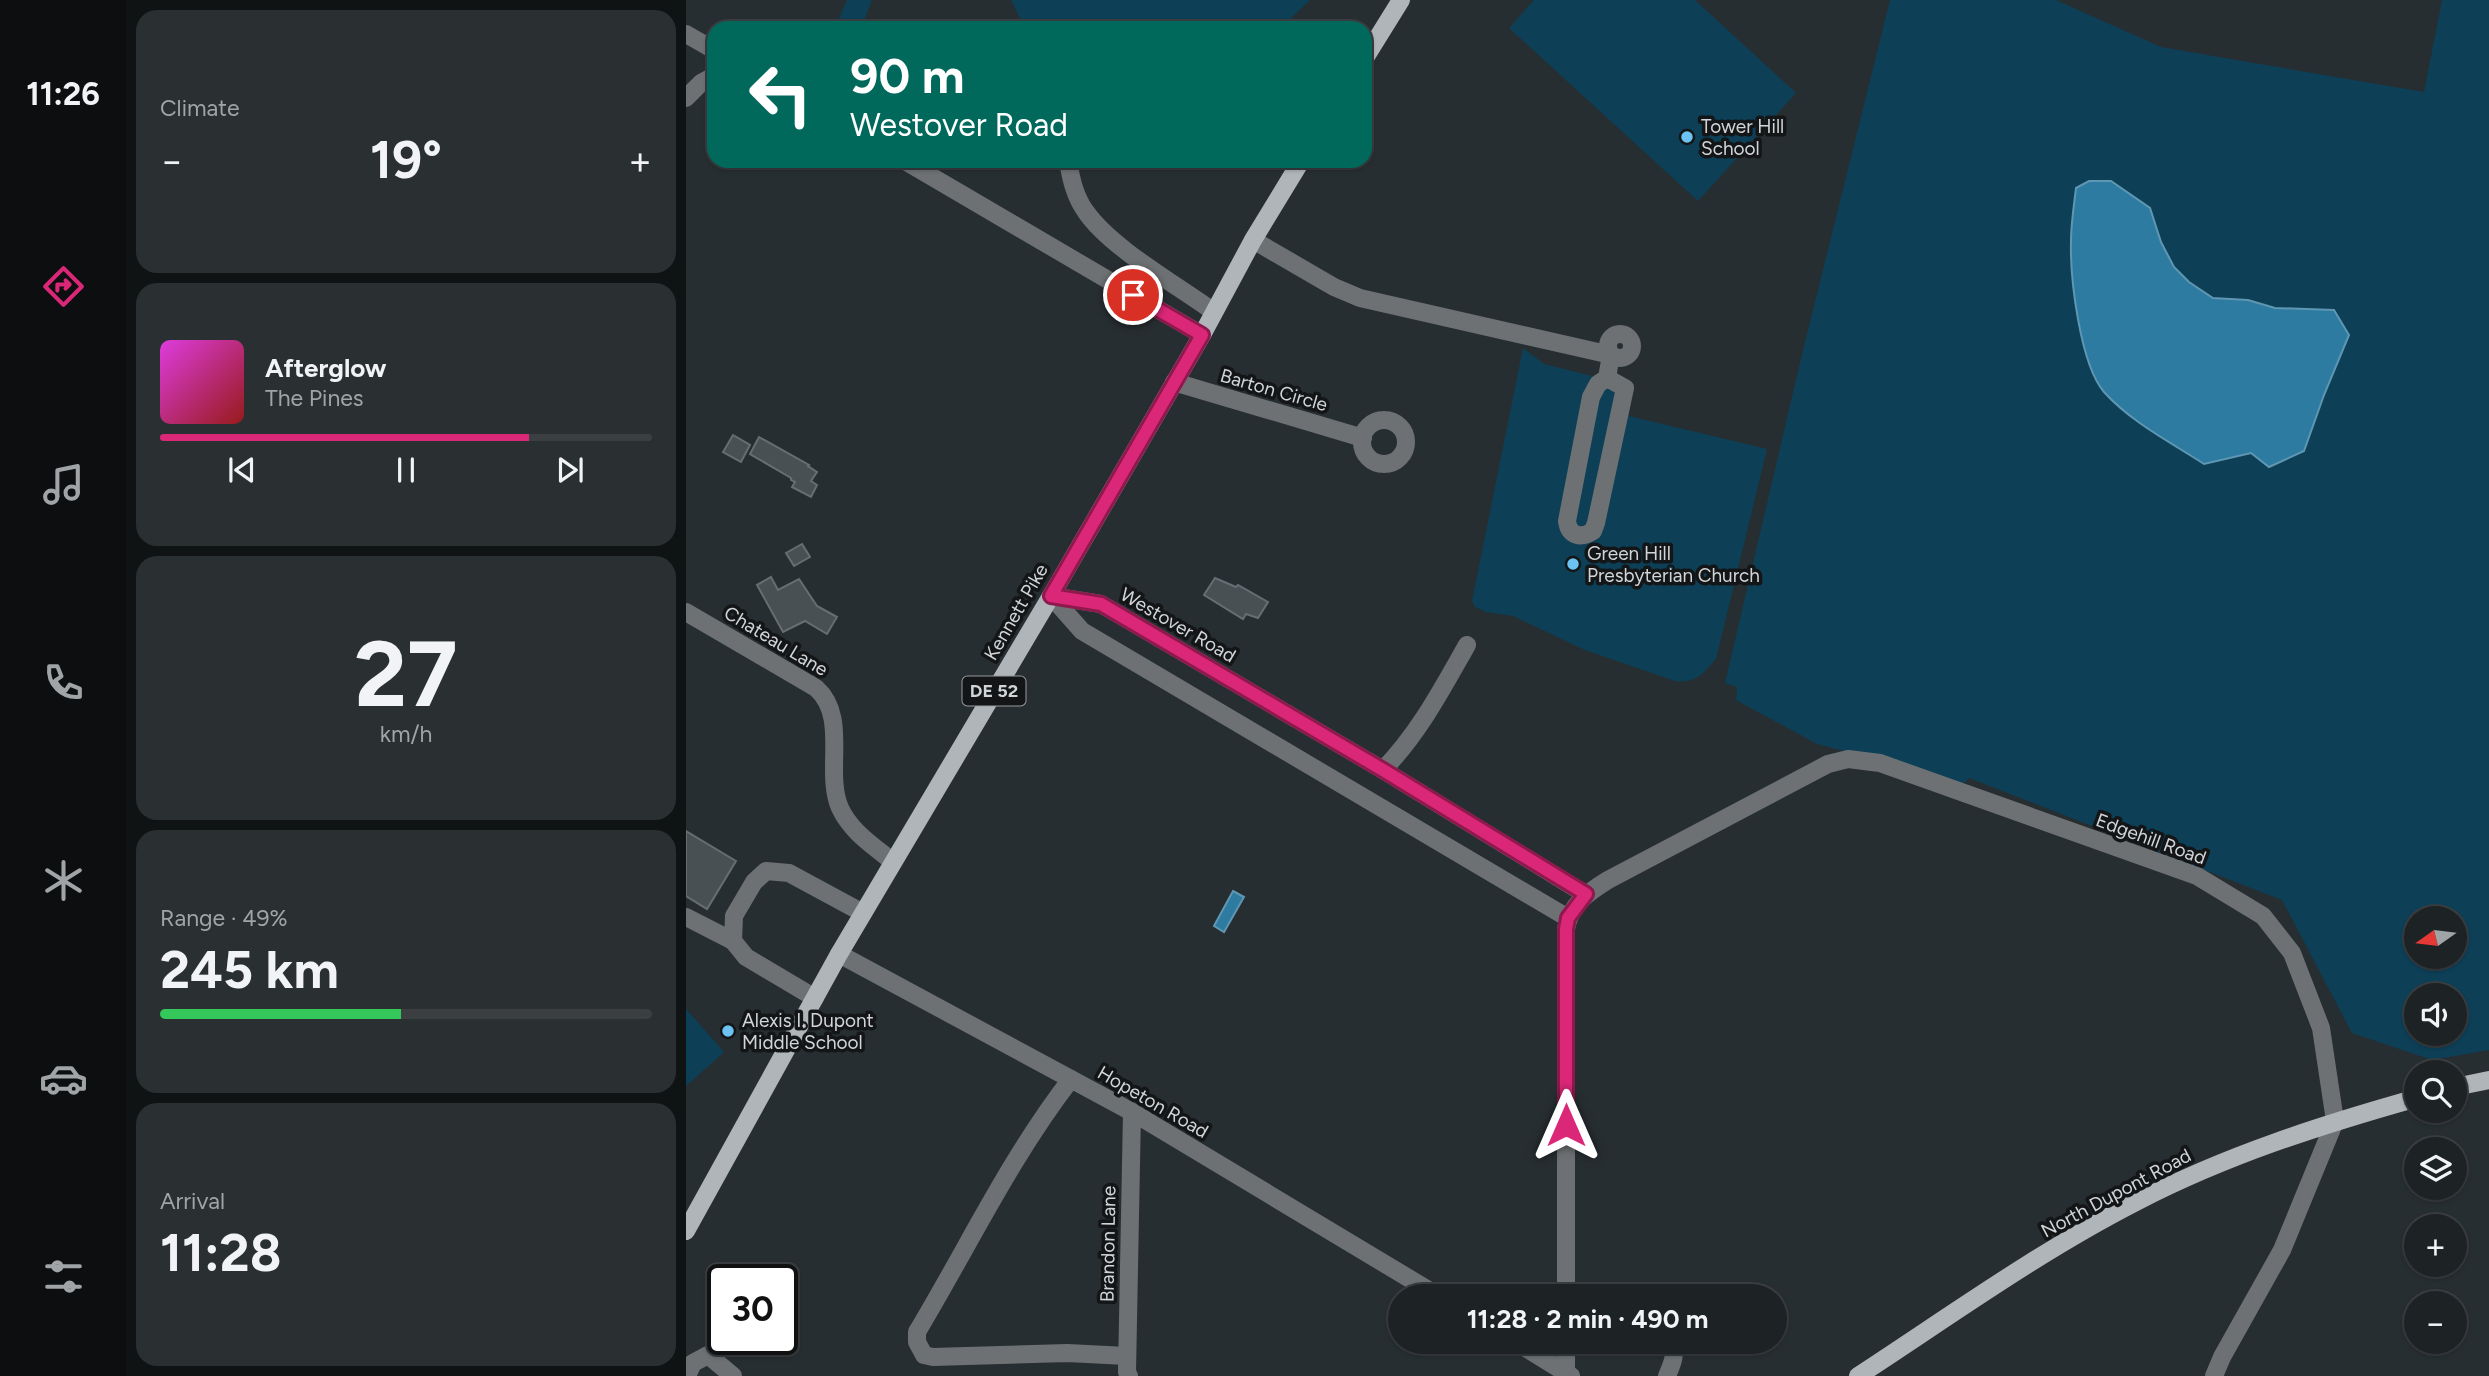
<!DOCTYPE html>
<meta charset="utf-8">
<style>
body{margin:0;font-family:Figtree,sans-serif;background:#2a2f32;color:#f1f3f6;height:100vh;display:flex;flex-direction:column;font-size:26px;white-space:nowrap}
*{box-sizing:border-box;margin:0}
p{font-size:23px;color:#a0a4a7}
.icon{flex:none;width:38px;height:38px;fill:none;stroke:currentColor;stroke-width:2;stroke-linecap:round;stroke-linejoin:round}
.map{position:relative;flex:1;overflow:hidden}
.panel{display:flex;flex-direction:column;gap:10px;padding:10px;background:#101314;width:560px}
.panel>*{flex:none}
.banner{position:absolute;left:21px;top:21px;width:665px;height:147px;border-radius:21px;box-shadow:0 2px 5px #0004,0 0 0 2px #3b3f42;background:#00695c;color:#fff;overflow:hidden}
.needle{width:46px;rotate:256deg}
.controls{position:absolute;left:1718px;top:906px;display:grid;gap:14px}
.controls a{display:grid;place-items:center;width:63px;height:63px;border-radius:50%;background:#1d2225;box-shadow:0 2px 5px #0004,0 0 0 2px #3b3f42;font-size:35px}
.speed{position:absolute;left:21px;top:1264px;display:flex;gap:14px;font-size:35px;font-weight:700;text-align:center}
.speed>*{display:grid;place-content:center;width:91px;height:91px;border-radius:50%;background:#1d2225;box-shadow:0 2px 5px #0004,0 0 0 2px #3b3f42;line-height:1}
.speed .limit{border:4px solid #111;border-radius:10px;background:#fff;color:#111}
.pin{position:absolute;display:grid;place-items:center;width:60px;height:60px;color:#fff;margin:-30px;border:4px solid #fff;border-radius:50%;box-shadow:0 2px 7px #0007}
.me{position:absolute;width:77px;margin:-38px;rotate:0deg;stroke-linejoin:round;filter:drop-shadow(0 0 5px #0008)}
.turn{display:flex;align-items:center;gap:24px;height:147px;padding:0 28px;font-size:32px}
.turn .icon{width:91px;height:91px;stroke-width:2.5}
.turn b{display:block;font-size:49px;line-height:60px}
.big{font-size:52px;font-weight:700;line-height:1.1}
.panel .tile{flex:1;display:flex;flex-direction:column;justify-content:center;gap:10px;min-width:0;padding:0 24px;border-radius:21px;background:#2a2f32}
.panel .dial{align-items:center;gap:0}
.dial b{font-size:91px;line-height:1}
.song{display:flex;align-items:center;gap:21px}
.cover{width:84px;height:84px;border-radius:10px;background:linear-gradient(135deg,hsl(300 70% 55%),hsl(0 70% 35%))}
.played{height:7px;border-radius:4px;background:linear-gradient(90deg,#db2777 75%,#3b3f42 75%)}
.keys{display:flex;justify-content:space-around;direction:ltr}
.heat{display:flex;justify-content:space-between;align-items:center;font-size:38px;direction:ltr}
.charge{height:10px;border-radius:5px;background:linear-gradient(90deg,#34c759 49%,#3b3f42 0)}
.trip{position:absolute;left:702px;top:1284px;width:399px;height:70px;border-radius:35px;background:#1d2225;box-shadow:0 2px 5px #0004,0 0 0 2px #3b3f42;font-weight:700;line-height:70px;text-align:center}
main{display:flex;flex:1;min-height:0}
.dock{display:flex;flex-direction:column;width:126px;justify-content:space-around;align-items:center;background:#0c0e0f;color:#a0a4a7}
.dock .icon{width:49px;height:49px}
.dock .selected{color:#db2777}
.dock b{font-size:32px;color:#f1f3f6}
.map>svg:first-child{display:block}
.green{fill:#0d3f57;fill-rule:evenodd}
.water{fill:#2e7ba2;stroke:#5f96b2;stroke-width:2}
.building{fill:#495054;stroke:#666e72;stroke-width:2}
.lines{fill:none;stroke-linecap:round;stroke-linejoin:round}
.minor{stroke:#6e7173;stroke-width:18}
.major{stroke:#afb5b9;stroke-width:18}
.route-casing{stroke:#8e194d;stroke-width:18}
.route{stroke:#db2777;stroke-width:12}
.poi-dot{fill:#6cc3f2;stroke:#131517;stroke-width:2.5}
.labels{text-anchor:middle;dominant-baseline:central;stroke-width:7;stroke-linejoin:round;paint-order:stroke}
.shield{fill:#131517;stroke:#989b9e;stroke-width:2}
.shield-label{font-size:18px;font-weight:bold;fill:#d1d5d8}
.poi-label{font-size:19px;fill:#d1d5d8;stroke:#131517;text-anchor:start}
.street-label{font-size:19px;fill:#d1d5d8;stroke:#131517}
</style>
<main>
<nav class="dock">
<b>11:26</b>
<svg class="icon selected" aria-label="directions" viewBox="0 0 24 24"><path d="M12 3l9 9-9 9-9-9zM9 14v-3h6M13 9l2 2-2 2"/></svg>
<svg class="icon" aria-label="music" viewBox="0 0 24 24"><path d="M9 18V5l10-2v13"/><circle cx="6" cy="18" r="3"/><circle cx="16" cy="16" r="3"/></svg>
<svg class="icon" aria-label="phone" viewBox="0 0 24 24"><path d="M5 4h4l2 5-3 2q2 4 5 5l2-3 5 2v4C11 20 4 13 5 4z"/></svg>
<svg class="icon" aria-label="climate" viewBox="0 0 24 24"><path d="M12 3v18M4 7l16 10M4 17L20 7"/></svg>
<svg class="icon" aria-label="car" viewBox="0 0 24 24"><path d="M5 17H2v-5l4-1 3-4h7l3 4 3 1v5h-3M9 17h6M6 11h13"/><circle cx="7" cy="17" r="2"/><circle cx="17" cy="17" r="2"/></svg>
<svg class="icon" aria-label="filters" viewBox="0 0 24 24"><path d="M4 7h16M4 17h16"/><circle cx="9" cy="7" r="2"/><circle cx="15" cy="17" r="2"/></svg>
</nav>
<section class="panel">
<div class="tile"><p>Climate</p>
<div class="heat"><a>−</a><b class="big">19°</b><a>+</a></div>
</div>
<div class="tile">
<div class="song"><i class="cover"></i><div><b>Afterglow</b><p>The Pines</p></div></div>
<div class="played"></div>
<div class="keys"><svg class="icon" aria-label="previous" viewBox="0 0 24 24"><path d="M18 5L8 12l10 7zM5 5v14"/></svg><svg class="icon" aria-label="pause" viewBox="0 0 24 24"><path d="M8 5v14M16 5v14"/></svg><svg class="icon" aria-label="next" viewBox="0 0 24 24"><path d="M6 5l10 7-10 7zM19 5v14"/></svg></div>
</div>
<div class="tile dial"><b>27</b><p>km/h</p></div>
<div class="tile"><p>Range · 49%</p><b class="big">245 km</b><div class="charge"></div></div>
<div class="tile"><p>Arrival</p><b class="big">11:28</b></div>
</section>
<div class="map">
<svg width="1803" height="1376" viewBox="0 0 1803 1376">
<rect width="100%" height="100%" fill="#272e31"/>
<!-- green -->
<g class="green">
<polygon points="161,0 186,0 175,28 163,28 151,23"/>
<polygon points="325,0 624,0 595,28 339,28"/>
<polygon points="848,0 1009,0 1110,93 1012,201 823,28"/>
<path d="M1204 0H1370L1475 47 1738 92 1756 0H1803V1050L1746 1060 1666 1033 1596 900 1283 778 1277 785 1219 766 1131 744 1050 700 1051 687 1039 683 1116 354ZM1731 919H1769V957H1731ZM1731 996H1769V1034H1731Z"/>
<path d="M837 348 858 364 910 377 943 404V416L1081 449 1030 659C1017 674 1011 683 989 681L899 650 827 616 800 612 789 607 786 601Z"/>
<polygon points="0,1009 38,1052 0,1086"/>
</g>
<!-- water -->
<g class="water">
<path d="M1403 181H1425L1464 208 1475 242 1488 267 1503 282 1527 298 1562 300 1589 308 1648 310 1663 335 1638 395 1618 451 1583 467 1565 453 1518 464C1484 442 1445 422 1418 392 1394 364 1384 278 1385 241 1385 224 1388 205 1390 188Z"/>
<polygon points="547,891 558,897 538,932 528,926"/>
</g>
<!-- building -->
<g class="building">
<polygon points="47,435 64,445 55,462 37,452"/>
<polygon points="73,437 123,465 122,466 131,472 125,481 131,485 125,497 106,487 109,482 105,480 105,478 64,454"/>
<polygon points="116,544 124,557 108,566 100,553"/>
<polygon points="85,577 92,590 113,579 131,606 151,617 141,634 119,621 97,632 71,585"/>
<polygon points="529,578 550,587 552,585 582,602 572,618 560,614 557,619 518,595"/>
<polygon points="0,831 50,861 21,909 0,896"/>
</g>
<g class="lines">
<!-- minor -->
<g class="minor">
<polyline points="0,34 28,50"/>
<polyline points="0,98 15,83 28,76"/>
<polyline points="219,161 516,335"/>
<path d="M382 161C385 179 389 197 400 212 425 248 491 285 528 312"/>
<path d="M567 240 648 287 674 298 925 355 921 378 939 388 910 523 907 531C895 539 883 536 881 521L905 397 912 384 921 378"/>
<circle cx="934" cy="346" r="12"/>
<polyline points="488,382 677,438"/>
<circle cx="698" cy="442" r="22"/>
<polyline points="365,596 415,604 697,770 899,894"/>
<polyline points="365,596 396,631 882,918"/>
<path d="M0 612 130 688C163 717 138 771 154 808 165 832 188 846 207 862"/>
<path d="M697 770C733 733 756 689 781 645"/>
<polyline points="0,917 47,941"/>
<polyline points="153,954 446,1112 754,1297"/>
<polyline points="129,998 60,957 47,941 48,916 68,882 80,871 103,873 177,913"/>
<path d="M385 1079C324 1158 282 1247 231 1332V1342L238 1355 247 1357 381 1353 441 1356"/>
<path d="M880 1297V929C884 905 901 893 922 880L1142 764 1162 759 1194 763 1511 876 1577 916 1606 953 1635 1028 1649 1121 1596 1250 1536 1357 1528 1376"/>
<polyline points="830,1342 885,1376"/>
<polyline points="880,1342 880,1376"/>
<polyline points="1,1376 7,1363 22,1355 47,1376"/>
<polyline points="443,1376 441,1372 446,1112"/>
<path d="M981 1376C986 1364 991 1355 985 1342"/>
</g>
<!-- major -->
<g class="major">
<polyline points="679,58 715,0"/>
<polyline points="1769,1087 1803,1080"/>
<polyline points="0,1231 153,954 365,596 516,335 567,240 615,161"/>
<path d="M1172 1376C1264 1316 1354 1251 1452 1201 1541 1155 1635 1125 1731 1098"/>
</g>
</g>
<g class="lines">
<defs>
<polyline id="route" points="447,295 516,335 365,596 415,604 697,770 900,894 882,918 880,929 880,1125"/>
</defs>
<!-- route casing -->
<use href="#route" class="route-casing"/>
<!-- route -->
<use href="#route" class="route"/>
</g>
<!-- markers -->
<g class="poi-dot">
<circle cx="1001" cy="137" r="7"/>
<circle cx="887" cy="564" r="7"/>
<circle cx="42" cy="1031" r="7"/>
</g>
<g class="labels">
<!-- shield labels -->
<rect class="shield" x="276.5" y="676.5" width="63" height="29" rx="5"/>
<g class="shield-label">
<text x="308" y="691">DE 52</text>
</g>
<!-- poi labels -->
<g class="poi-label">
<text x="1015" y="126">Tower Hill<tspan x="1015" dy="22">School</tspan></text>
<text x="901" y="553">Green Hill<tspan x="901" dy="22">Presbyterian Church</tspan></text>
<text x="56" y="1020">Alexis I. Dupont<tspan x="56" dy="22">Middle School</tspan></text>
</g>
<!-- street labels -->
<g class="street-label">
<text transform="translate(588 390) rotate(16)">Barton Circle</text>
<text transform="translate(330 612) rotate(-60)">Kennett Pike</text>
<text transform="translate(492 625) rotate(30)">Westover Road</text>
<text transform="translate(90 641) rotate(31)">Chateau Lane</text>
<text transform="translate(1465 839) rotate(20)">Edgehill Road</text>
<text transform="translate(467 1102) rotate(30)">Hopeton Road</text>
<text transform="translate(1430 1193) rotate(-28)">North Dupont Road</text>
<text transform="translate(422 1244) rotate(-89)">Brandon Lane</text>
</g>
</g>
</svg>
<div class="controls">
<a><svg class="needle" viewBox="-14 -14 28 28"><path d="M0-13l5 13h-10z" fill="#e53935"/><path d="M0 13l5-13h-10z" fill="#a0a4a7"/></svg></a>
<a><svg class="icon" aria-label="sound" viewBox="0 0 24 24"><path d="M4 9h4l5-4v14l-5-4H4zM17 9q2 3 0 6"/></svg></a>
<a><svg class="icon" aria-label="search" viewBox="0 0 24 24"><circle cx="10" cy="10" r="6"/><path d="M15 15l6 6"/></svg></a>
<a><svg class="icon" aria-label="layers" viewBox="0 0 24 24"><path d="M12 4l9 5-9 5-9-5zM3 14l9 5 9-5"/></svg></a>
<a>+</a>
<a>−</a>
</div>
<div class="speed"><div class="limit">30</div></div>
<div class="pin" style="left:447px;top:295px;background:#d93025"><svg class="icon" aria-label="arrive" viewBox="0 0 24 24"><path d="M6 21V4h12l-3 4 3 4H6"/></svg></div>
<svg class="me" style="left:880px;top:1125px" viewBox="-20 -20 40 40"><path d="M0-17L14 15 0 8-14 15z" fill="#db2777" stroke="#fff" stroke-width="4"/></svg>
<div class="trip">11:28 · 2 min · 490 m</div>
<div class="banner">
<div class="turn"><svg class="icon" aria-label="left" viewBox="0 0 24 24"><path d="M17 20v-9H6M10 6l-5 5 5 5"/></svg><div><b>90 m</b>Westover Road</div></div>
</div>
</div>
</main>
